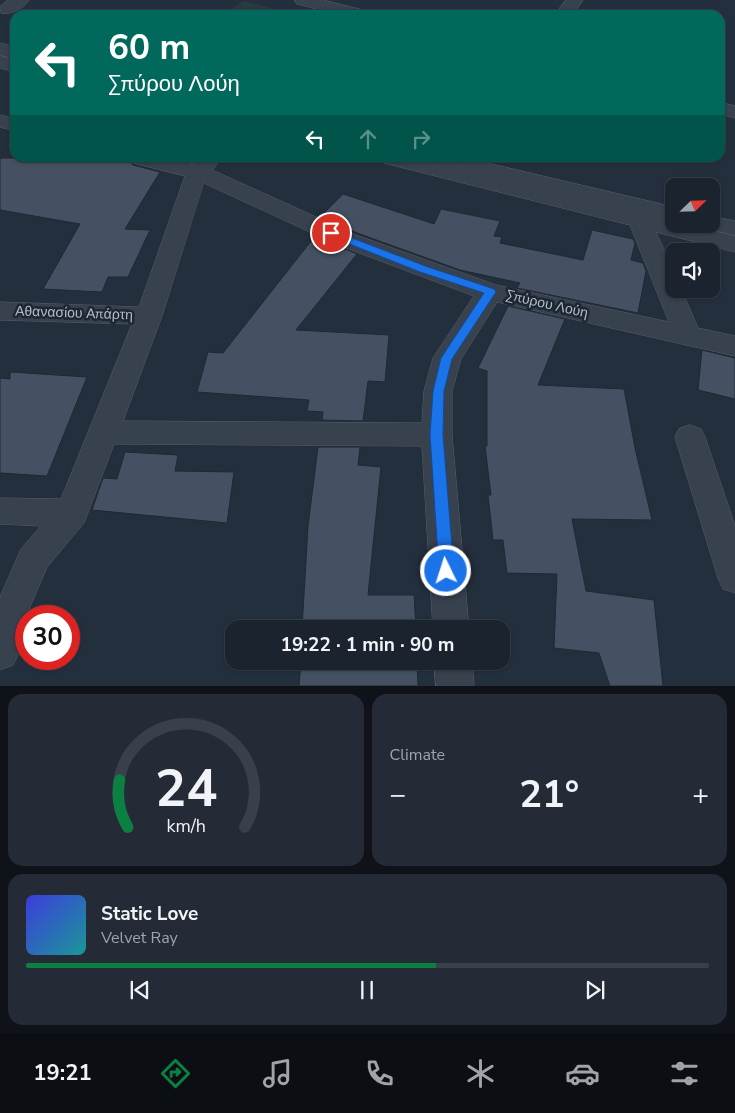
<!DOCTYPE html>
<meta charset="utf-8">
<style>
body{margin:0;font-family:"Nunito Sans",sans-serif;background:#242b36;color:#f1f3f6;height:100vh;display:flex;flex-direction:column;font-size:19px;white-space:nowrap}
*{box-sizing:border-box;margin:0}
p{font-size:16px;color:#a0a4aa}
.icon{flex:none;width:28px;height:28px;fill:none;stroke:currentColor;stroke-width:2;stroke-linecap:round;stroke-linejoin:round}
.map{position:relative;height:686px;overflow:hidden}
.details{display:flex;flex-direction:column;gap:8px;padding:8px;background:#0f1319;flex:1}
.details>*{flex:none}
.hud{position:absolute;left:10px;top:10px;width:715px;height:152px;border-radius:15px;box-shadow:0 1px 4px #0004,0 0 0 1px #39404a;background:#00695c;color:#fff;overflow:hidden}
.needle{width:32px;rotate:67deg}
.tools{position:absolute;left:665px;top:178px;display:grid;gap:10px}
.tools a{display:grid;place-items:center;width:55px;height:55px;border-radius:10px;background:#1b232e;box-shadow:0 1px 4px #0004,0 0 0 1px #39404a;font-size:25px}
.speed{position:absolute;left:15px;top:605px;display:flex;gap:10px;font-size:25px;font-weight:700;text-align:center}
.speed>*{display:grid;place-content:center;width:65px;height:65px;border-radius:50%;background:#1b232e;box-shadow:0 1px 4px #0004,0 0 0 1px #39404a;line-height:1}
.speed .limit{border:8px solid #d22;background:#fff;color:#111}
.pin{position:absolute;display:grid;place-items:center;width:42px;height:42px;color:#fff;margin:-21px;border:2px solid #fff;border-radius:50%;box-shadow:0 1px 5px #0007}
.me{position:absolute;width:55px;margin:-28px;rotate:356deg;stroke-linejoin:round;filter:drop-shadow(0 0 4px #0008)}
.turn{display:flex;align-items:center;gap:18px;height:105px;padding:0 15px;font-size:22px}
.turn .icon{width:65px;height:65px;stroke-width:2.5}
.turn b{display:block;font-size:35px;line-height:42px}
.lanes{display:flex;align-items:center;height:48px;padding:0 15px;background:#0003;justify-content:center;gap:25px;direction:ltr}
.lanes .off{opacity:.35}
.big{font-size:38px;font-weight:700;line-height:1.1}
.details .widget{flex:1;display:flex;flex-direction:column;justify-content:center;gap:8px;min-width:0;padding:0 18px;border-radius:15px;background:#242b36}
.details .dial{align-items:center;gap:0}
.dial svg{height:130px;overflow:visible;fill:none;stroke:#39404a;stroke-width:7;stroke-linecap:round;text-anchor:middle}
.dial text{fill:#f1f3f6;stroke:none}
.song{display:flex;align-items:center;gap:15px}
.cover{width:60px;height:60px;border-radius:8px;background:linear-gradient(135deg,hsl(240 70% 55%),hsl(180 70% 35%))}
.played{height:5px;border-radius:2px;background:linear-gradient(90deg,#0b8043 60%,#39404a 60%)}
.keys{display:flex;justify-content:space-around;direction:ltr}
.heat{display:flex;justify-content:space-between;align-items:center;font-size:28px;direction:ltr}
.details .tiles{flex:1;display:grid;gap:8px;grid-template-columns:1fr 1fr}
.widget:last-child{grid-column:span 2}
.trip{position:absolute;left:225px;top:620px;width:285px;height:50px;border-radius:15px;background:#1b232e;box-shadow:0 1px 4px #0004,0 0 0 1px #39404a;font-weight:700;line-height:50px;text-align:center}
.dock{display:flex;height:80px;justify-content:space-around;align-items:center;background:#0b0e12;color:#a0a4aa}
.dock .icon{width:35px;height:35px}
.dock .active{color:#0b8043}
.dock b{font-size:22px;color:#f1f3f6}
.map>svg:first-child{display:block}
.green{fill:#263c3f}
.building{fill:#455162;stroke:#1f2835}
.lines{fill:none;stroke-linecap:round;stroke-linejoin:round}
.pedestrian-casing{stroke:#565f6c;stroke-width:1}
.minor-casing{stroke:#565f6c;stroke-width:1}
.pedestrian{fill:#38414e;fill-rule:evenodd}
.minor{fill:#38414e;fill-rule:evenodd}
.route{fill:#1a73e8;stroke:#114b97}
.labels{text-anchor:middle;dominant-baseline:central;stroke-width:5;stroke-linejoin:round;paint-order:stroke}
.street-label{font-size:14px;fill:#b4bcc9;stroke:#1d2633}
</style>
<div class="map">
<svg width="735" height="686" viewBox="0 0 735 686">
<rect width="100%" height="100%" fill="#242f3e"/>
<!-- green -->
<polygon class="green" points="244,1 298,15 222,15"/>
<!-- building -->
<g class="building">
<polygon points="0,158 128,158 133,165 160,172 125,229 150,230 128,277 108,277 102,292 43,289 80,224 0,210"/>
<polygon points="343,194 434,224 441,209 500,221 494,236 502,237 500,243 583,260 592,230 633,239 635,243 631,260 643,263 646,271 638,313 517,288 520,283 460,270 357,233 320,217"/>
<polygon points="315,236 357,254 296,330 389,335 385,382 368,381 363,421 322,420 323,412 307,411 309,400 197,392 208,352 223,353"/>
<polygon points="508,306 565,319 538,385 624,389 635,448 652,520 572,519 586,591 654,600 663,686 610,686 599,653 554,648 557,574 507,573 503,540 493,540 488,495 491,495 485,446 487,446 487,371 478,368"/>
<polygon points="702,350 735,358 735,399 698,390"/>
<polygon points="10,372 87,377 47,476 0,473 0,378 10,379"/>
<polygon points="318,447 360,447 358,465 381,467 368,595 414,595 416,629 302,629 308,526"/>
<polygon points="125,452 178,455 175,471 234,472 227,523 92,510 103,478 117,479"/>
<polygon points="301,661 417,661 418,686 299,686"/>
</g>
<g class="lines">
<defs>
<g id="pedestrian">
<polygon points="0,43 15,47 15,59 0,55"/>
<polygon points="430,158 466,158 674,207 674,221 433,163"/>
<polygon points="711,216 735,221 735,235 703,228 700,224 711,224"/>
</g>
<g id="minor">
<path d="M9 0H29C23 9 12 15 1 13L0 7Z"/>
<polygon points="295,0 323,0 367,11 370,15 341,15 297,4"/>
<polygon points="566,0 583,0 573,15 555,15"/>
<polygon points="0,56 15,60 15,72 0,68"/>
<polygon points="720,102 735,106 735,118 720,114"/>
<polygon points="0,115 15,119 15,131 0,127"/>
<path d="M130 158H166L193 164 200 158H219L221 160 212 170 356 235 496 285 669 322 630 225 384 163 381 158H416L674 221V224H684L735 236V252L656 232 674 272V289H681L698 328 735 336V356L497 302 461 359 452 391V435L469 629H433L422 446 114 444 84 523 47 567 26 616 19 653 13 665 0 670V597L21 549 41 526 0 524V498L61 499 132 324 0 320V302L139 307 185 176 133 163ZM204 183 338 245 474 296 433 358 424 391 422 423 123 421 162 316Z"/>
<polygon points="690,425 701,429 705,437 735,526 735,593 723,589 718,578 675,437 679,429"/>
<polygon points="434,661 472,661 474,686 436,686"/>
</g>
</defs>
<!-- pedestrian casing -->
<use href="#pedestrian" class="pedestrian-casing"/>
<!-- minor casing -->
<use href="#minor" class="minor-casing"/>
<!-- pedestrian -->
<use href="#pedestrian" class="pedestrian"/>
<!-- minor -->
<use href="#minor" class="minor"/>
</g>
<!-- route -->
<polygon class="route" points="331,230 428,267 494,289 496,292 452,359 444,391 443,435 454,571 452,575 446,577 441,575 439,571 430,435 433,391 441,358 484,293 420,272 327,235 327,231"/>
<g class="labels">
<!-- street labels -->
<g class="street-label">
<text transform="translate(547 304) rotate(13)">Σπύρου Λούη</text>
<text transform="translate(74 313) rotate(2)">Αθανασίου Απάρτη</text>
</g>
</g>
</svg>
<div class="tools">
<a><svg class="needle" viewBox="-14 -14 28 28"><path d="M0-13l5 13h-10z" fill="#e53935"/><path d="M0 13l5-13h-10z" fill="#a0a4aa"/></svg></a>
<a><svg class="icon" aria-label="sound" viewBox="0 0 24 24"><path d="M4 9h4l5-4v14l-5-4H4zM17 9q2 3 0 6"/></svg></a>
</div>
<div class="speed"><div class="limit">30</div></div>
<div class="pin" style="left:331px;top:233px;background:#d93025"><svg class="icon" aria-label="arrive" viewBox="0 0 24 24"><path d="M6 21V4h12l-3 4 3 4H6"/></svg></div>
<svg class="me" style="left:446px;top:571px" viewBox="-20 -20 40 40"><circle r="17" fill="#1a73e8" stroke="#fff" stroke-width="3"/><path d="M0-11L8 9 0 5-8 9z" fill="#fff"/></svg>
<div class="trip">19:22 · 1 min · 90 m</div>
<div class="hud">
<div class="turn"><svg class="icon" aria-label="left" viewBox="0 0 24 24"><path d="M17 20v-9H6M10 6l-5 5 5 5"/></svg><div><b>60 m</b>Σπύρου Λούη</div></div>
<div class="lanes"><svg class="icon" aria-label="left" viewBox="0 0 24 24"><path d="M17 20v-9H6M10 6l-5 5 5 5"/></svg><svg class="icon off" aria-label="ahead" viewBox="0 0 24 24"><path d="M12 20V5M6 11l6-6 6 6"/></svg><svg class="icon off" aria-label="right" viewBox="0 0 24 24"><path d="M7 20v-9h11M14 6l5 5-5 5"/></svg></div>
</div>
</div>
<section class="details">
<div class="tiles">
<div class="widget dial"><svg viewBox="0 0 100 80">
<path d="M14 69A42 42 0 1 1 86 69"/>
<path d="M14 69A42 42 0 0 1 9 40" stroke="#0b8043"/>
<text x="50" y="56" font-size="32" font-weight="700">24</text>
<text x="50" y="72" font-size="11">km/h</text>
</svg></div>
<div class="widget"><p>Climate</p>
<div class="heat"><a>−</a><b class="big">21°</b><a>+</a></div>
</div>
<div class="widget">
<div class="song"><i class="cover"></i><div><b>Static Love</b><p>Velvet Ray</p></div></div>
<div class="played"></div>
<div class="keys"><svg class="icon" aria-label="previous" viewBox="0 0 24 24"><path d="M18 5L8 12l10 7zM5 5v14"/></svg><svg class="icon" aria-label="pause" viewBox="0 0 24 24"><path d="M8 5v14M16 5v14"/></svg><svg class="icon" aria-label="next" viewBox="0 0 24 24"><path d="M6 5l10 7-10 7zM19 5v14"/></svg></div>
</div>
</div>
</section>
<nav class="dock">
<b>19:21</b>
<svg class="icon active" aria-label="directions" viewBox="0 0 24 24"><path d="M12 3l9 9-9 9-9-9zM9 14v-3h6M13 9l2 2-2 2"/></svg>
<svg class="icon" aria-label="music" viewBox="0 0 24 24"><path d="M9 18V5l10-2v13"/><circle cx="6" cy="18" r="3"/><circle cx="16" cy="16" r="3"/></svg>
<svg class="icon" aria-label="phone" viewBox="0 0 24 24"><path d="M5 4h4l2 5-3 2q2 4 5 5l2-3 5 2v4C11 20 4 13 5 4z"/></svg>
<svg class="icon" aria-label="climate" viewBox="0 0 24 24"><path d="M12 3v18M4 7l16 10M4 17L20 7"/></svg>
<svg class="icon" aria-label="car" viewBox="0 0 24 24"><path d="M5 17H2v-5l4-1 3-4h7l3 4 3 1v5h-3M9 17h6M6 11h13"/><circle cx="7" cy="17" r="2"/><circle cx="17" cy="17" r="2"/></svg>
<svg class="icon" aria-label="filters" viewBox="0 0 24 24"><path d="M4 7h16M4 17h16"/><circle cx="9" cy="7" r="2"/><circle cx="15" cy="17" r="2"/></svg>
</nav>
